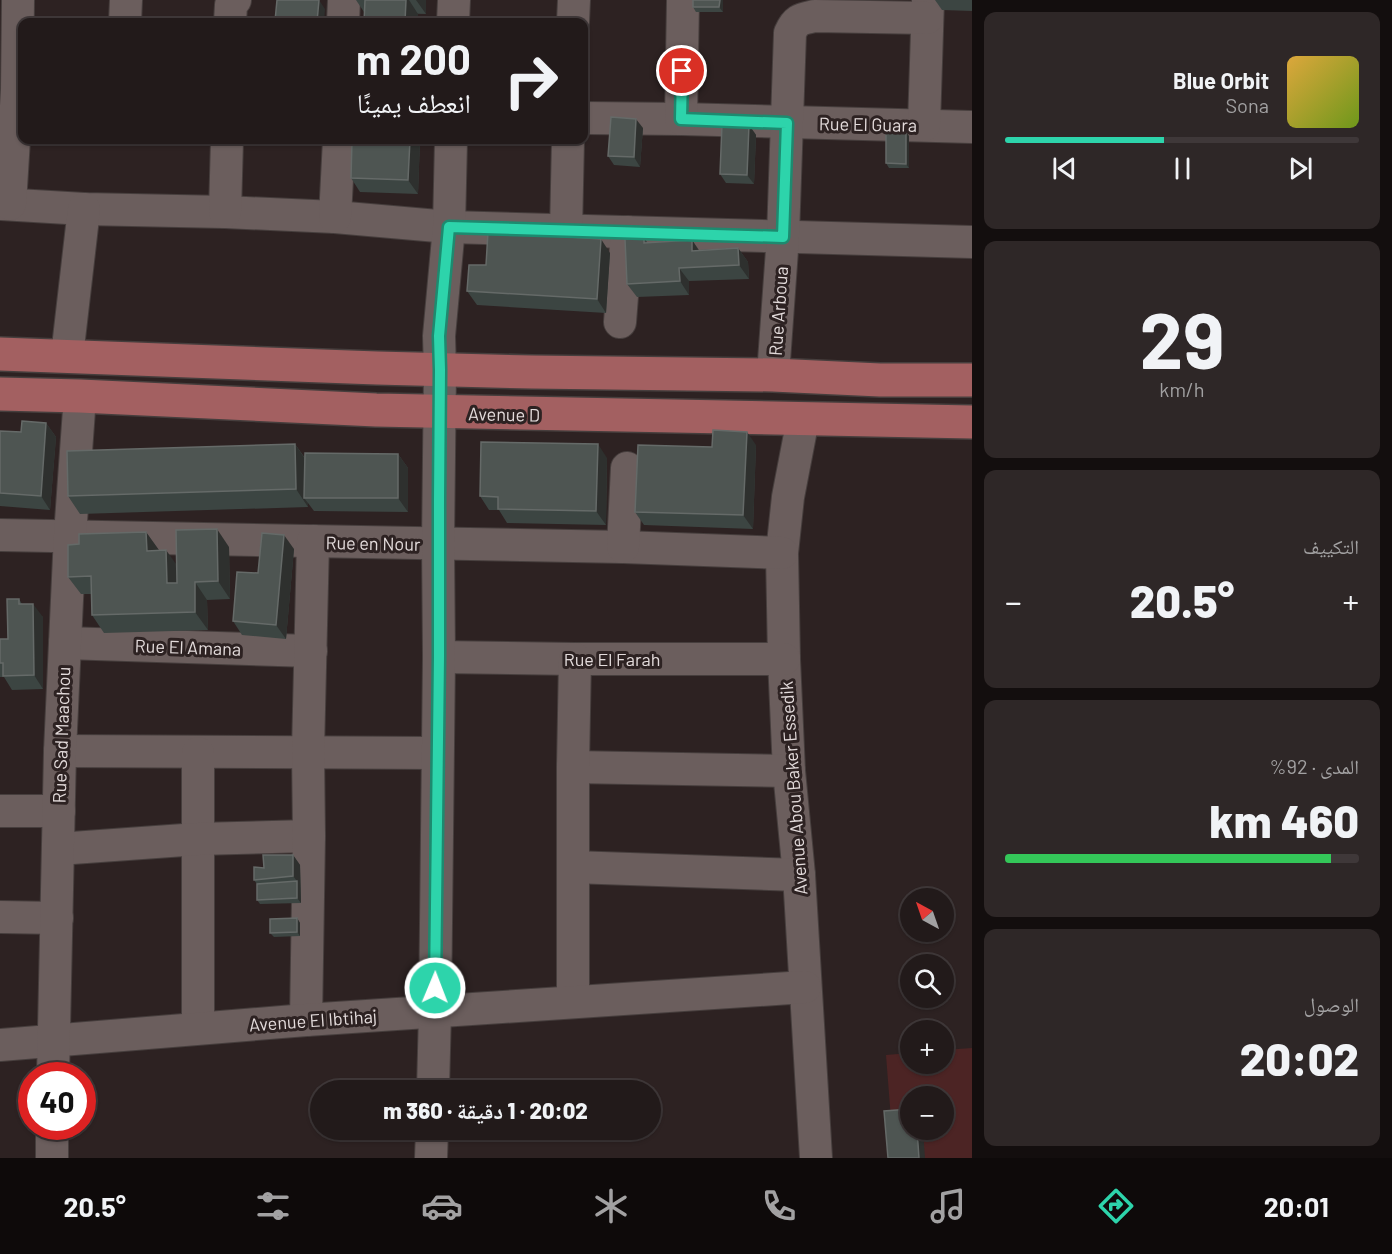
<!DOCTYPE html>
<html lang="ar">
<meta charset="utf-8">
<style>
body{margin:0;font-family:Barlow,"Noto Naskh Arabic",sans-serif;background:#2e2727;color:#f1f3f6;direction:rtl;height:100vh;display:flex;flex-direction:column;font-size:22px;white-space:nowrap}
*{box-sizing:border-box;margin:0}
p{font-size:20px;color:#a2a1a2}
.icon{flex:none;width:33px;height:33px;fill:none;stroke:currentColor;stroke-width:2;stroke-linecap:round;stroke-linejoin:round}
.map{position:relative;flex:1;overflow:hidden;direction:ltr}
.drawer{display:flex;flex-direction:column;gap:12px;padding:12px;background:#130e0e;width:420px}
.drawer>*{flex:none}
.banner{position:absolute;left:18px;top:18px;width:570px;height:126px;border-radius:12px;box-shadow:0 2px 4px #0004,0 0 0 2px #3f3839;direction:rtl;background:#221a1a;color:#f1f3f6;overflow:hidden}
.needle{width:39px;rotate:320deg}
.tools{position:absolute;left:900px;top:888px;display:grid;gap:12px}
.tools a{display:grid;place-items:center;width:54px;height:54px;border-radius:50%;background:#221a1a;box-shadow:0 2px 4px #0004,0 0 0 2px #3f3839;font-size:30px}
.speed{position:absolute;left:18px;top:1062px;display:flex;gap:12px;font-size:30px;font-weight:700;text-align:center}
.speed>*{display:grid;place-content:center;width:78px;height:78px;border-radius:50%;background:#221a1a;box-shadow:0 2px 4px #0004,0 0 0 2px #3f3839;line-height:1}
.speed .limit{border:9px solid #d22;background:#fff;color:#111}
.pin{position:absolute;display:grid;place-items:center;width:51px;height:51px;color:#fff;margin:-26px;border:3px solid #fff;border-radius:50%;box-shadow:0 2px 6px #0007}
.me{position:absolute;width:66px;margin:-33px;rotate:1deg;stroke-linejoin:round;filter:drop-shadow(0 0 4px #0008)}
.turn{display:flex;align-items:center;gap:21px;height:126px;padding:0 18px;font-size:27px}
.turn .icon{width:78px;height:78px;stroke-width:2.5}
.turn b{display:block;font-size:42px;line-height:51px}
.big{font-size:45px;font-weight:800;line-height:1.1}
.drawer .tile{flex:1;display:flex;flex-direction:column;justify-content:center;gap:9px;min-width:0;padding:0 21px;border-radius:12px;background:#2e2727}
.drawer .dial{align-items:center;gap:0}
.dial b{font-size:78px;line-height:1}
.song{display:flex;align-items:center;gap:18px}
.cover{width:72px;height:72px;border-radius:9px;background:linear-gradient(135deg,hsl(40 70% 55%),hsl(80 70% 35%))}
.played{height:6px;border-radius:3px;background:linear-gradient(90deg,#2dd4ab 45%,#3f3839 45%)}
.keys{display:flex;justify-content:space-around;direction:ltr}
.heat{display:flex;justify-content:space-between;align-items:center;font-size:33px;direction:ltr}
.charge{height:9px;border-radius:4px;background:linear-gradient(90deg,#34c759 92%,#3f3839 0)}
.trip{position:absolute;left:310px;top:1080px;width:351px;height:60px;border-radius:30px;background:#221a1a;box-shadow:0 2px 4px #0004,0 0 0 2px #3f3839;font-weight:800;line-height:60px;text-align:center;direction:rtl}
.tabs{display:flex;height:96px;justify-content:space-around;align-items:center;background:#0e0a0a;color:#a2a1a2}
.tabs .icon{width:42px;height:42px}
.tabs .on{color:#2dd4ab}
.tabs b{font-size:27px;color:#f1f3f6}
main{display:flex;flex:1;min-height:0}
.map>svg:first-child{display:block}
.pitch{fill:#4c2424;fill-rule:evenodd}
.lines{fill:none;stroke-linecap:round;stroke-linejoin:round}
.minor-casing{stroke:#463e3d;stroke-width:34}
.major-casing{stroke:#463e3d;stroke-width:36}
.minor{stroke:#6b5e5d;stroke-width:32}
.major{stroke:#a36061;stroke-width:33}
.wall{fill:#3c4542}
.shaded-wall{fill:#2e302e}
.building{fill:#4e5552;stroke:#656a68;stroke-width:1.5}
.route-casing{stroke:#1d8a6f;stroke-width:15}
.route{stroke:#2dd4ab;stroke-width:10}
.labels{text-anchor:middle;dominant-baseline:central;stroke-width:6;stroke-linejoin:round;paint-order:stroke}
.street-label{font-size:18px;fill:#e3dbdb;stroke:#2d2222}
</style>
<main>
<section class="drawer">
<div class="tile">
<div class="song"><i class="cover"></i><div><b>Blue Orbit</b><p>Sona</p></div></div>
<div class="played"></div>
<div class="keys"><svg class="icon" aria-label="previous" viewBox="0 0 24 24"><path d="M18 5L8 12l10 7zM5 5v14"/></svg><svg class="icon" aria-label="pause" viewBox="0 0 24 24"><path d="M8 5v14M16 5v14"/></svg><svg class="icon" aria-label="next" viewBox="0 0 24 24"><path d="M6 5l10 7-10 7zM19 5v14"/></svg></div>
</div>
<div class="tile dial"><b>29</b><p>km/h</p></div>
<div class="tile"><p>التكييف</p>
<div class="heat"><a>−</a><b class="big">20.5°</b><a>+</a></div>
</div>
<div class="tile"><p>المدى · 92%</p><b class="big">460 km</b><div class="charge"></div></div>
<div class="tile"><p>الوصول</p><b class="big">20:02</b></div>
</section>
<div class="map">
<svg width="972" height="1158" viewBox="0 0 972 1158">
<rect width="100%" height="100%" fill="#2d2222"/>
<!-- pitch -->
<path class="pitch" d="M972 1048V1158H894L886 1055 910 1053V1064H944V1050ZM910 1096H944V1130H910Z"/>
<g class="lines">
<defs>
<g id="minor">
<polyline points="125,22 126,0"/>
<polyline points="230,22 231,5 235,0"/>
<polyline points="343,22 344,0"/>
<polyline points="453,22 454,0"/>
<polyline points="573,22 574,0"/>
<polyline points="584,118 681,119 972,127"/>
<polyline points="681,119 683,0"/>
<polyline points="924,125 928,0"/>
<polyline points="0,204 84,209 225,212 335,217 449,227 972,242"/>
<polyline points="10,204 17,90 18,0"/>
<polyline points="225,212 227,140"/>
<polyline points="335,217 339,140"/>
<polyline points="566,231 568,140"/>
<polyline points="620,322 627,232"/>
<polyline points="67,356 84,209"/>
<path d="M773 375 783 236 790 33C796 19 801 19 815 16L927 18"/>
<polyline points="803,419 788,497 782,553 784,659 789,771 799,875 816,1158"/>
<polyline points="0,535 623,547 782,553"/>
<polyline points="623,547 627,468"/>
<polyline points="65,643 311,651"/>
<polyline points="439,657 575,659 784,659"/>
<polyline points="60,751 437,753"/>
<polyline points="198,753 198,1028"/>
<polyline points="573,767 789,771"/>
<polyline points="0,811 59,811"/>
<polyline points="58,849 198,839 309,836"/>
<polyline points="573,867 799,875"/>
<polyline points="0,917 57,918"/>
<polyline points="573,1002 573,767 575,659"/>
<polyline points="306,1020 309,836 308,751 313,541"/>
<polyline points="0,1045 306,1020 805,987"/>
<polyline points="53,1076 60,751 70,535 80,396"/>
<polyline points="433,1090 435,1012 439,657 438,544 440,370 439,336 449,227 451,140"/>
<polyline points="52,1158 52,1126"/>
<polyline points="431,1158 432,1130"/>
</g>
<g id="major">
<polyline points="0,354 377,368 532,372 773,375 880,380 972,380"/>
<polyline points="0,394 80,396 376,410 972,422"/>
</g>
</defs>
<!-- minor casing -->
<use href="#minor" class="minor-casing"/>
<!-- major casing -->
<use href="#major" class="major-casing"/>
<!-- minor -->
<use href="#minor" class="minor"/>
<!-- major -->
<use href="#major" class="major"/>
</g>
<!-- wall -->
<g class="wall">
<polygon points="356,0 426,0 426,14 364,12"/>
<polygon points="693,0 723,0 723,12 696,12 693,7"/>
<polygon points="935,0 972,0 972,11 942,10"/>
<polygon points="749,125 756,135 754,184 726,183 720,174"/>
<polygon points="643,128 640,167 614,165 608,156"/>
<polygon points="909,136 909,168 889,168 886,163"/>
<polygon points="420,140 418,194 360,192 351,178"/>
<polygon points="644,238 648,243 692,240 699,250 738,248 748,262 749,279 689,281 689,295 637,297 627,284"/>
<polygon points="610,253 606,313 477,305 467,291 486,265"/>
<polygon points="46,423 56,437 50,510 0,506 0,431 21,432"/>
<polygon points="295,444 305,458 398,454 408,468 408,512 314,511 308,503 308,507 80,514 68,496"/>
<polygon points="756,445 753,529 644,525 635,512 712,447"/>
<polygon points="607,458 606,525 507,523 499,510 489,510 480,496"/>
<polygon points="146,532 159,551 177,565 229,547 230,599 207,600 208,630 104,633 92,615 91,594 81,594 68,577 79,544"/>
<polygon points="294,549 286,639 242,635 233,621 258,573"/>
<polygon points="19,599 22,604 43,617 43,689 12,690 4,677 0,677 0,639 8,639"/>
<polygon points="293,855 300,865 301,903 260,904 257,900 257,884 254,880"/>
<polygon points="297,918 300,923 300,936 274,937 270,933"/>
</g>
<!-- shaded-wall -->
<g class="shaded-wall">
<polygon points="319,0 325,9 324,22 317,22"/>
<polygon points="406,0 409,0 418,14 418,22 405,22"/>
<polygon points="416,0 426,0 426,14"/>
<polygon points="720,0 723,0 723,12 719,7"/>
<polygon points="636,119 643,128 640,167 634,157"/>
<polygon points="749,125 756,135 754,184 747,175"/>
<polygon points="906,131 909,136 909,168 906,164"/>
<polygon points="410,140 420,140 418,194 408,180"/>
<polygon points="601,239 610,253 606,313 597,299"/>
<polygon points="692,240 701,254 692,251"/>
<polygon points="738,248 748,262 749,279 739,265"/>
<polygon points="679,268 689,281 689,295 680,281"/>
<polygon points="46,423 56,437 50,510 41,496"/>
<polygon points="747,432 756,445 753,529 743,515"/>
<polygon points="295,444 307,462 304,498 308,503 308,507 296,489"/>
<polygon points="598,444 607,458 606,525 596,511"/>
<polygon points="398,454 408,468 408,512 398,498"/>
<polygon points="217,529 229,547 230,599 218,581"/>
<polygon points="146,532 159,550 159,569 147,551"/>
<polygon points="284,535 294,549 286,639 276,625"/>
<polygon points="166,550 179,568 180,601 167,583"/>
<polygon points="195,582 207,600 208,630 195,612"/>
<polygon points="33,604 43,617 43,689 34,675"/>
<polygon points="293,855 300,865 301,903 297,898 297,881 293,876"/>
<polygon points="297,918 300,923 300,936 297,932"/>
<polygon points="917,1130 923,1130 925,1158 919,1158"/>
</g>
<!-- building -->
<g class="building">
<polygon points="277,0 319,0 317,22 292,22 275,21"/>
<polygon points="365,0 406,0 405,22 364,22"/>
<polygon points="693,0 720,0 719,7 693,7"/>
<polygon points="611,117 636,119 634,157 608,156"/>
<polygon points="722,124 749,125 747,175 720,174"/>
<polygon points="886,131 906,131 906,164 886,163"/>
<polygon points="352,140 410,140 408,180 351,178"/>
<polygon points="488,232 601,239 597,299 467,291 469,265 486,265"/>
<polygon points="644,238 644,243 692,240 692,251 738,248 739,265 679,268 680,281 627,284 625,239"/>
<polygon points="22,421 46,423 41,496 0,493 0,431 21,432"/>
<polygon points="713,430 747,432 743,515 635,512 638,445 712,447"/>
<polygon points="481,442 598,444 596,511 498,509 498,497 480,496"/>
<polygon points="295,444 296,489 68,496 67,451"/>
<polygon points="305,453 398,454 398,498 304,498"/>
<polygon points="217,529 218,581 195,582 195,612 92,615 91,576 68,577 68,545 79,544 79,534 146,532 147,551 166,550 167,583 177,583 176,530"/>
<polygon points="262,533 284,535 276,625 233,621 237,572 258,573"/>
<polygon points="7,599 19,599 19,604 33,604 34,675 3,676 3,663 0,663 0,639 8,639"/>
<polygon points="263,855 293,855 293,876 254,880 254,867 264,868"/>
<polygon points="297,881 297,898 257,900 257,884"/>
<polygon points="297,918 297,932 270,933 270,919"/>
<polygon points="910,1109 910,1130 917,1130 919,1158 888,1158 884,1111"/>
</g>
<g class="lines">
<defs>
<polyline id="route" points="435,988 439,657 439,499 440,370 439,336 449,227 783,237 787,123 681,119 682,71"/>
</defs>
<!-- route casing -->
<use href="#route" class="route-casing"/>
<!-- route -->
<use href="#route" class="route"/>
</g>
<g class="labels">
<!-- street labels -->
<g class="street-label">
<text transform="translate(868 124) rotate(1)">Rue El Guara</text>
<text transform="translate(778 311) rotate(-86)">Rue Arboua</text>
<text transform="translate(504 414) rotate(1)">Avenue D</text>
<text transform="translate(373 543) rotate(1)">Rue en Nour</text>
<text transform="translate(188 647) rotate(2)">Rue El Amana</text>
<text x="612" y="659">Rue El Farah</text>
<text transform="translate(61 735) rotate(-88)">Rue Sad Maachou</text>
<text transform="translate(793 788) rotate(-94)">Avenue Abou Baker Essedik</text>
<text transform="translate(313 1020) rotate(-4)">Avenue El Ibtihaj</text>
</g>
</g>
</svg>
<div class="tools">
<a><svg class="needle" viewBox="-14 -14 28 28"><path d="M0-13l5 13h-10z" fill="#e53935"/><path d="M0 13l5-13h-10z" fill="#a2a1a2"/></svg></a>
<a><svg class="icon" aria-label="search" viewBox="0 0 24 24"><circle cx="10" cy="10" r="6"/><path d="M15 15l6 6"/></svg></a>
<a>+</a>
<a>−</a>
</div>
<div class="speed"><div class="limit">40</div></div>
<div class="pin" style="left:682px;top:71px;background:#d93025"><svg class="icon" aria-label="arrive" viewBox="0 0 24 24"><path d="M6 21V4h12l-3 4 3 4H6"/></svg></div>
<svg class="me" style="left:435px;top:988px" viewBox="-20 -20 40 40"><circle r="17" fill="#2dd4ab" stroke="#fff" stroke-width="3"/><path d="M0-11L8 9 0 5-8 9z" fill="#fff"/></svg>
<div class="trip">20:02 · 1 دقيقة · 360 m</div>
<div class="banner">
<div class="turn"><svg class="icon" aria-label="right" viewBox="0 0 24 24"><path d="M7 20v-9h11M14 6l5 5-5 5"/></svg><div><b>200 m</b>انعطف يمينًا</div></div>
</div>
</div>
</main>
<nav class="tabs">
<b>20:01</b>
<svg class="icon on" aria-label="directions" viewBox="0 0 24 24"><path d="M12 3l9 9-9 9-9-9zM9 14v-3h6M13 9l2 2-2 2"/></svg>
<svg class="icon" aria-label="music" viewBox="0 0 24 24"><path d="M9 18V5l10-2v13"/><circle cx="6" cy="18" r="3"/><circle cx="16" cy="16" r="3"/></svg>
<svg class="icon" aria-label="phone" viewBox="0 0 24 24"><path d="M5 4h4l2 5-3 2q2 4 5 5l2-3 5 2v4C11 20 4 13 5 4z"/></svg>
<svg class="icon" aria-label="climate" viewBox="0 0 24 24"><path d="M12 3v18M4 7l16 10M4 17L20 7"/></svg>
<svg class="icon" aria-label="car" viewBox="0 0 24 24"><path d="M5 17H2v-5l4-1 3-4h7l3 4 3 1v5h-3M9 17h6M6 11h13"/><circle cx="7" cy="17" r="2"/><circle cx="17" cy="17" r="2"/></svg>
<svg class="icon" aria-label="filters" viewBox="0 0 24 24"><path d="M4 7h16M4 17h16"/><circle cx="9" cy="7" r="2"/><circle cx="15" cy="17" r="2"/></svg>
<b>20.5°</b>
</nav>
